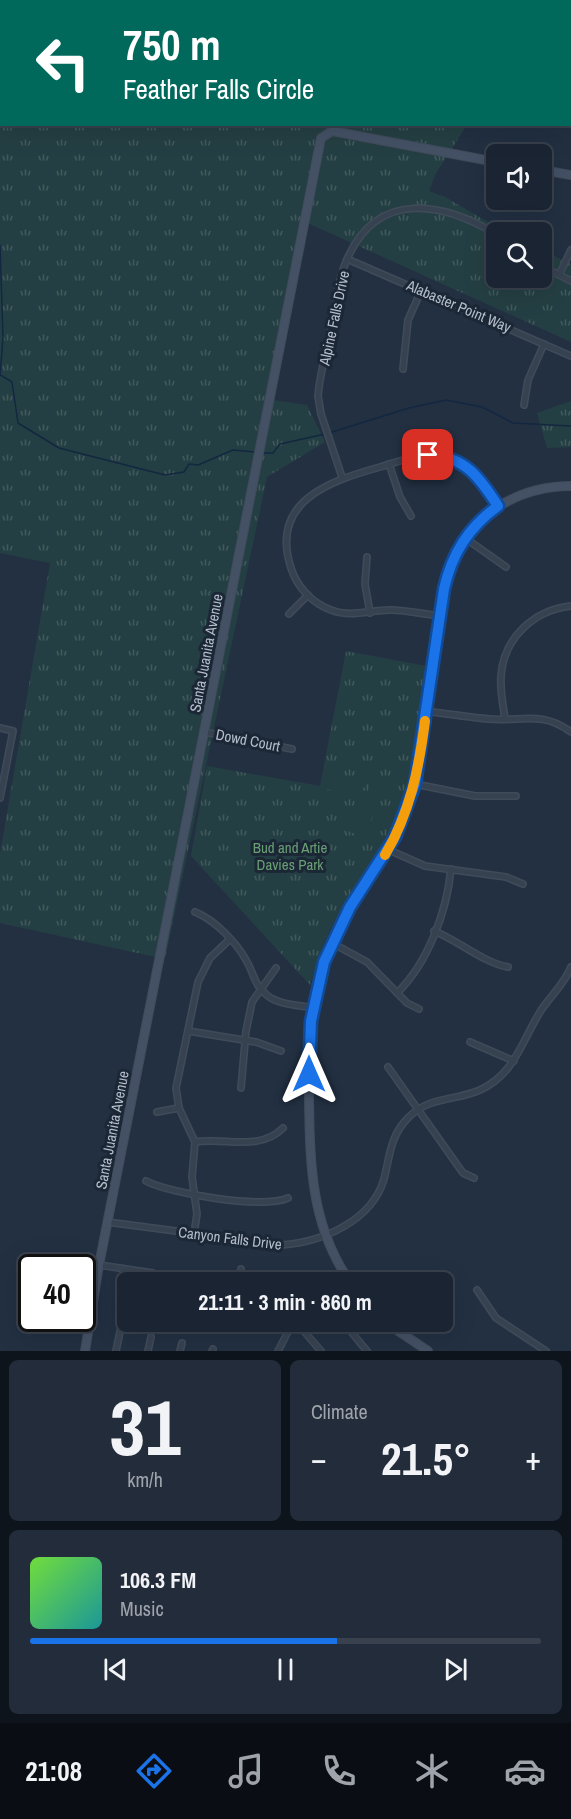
<!DOCTYPE html>
<meta charset="utf-8">
<style>
body{margin:0;font-family:"Archivo Narrow",sans-serif;background:#232c3a;color:#f1f3f6;height:100vh;display:flex;flex-direction:column;font-size:22px;white-space:nowrap}
*{box-sizing:border-box;margin:0}
p{font-size:20px;color:#9fa4ac}
.icon{flex:none;width:33px;height:33px;fill:none;stroke:currentColor;stroke-width:2;stroke-linecap:round;stroke-linejoin:round}
.map{position:relative;height:1351px;overflow:hidden}
.side{display:flex;flex-direction:column;gap:9px;padding:9px;background:#0e141c;flex:1}
.side>*{flex:none}
.hud{position:absolute;left:0px;top:0px;width:572px;height:126px;box-shadow:0 6px 24px #0002,0 0 0 2px #38414d;background:#00695c;color:#fff;overflow:hidden}
.fabs{position:absolute;left:486px;top:144px;display:grid;gap:12px}
.fabs a{display:grid;place-items:center;width:66px;height:66px;border-radius:9px;background:#1a2432;box-shadow:0 6px 24px #0002,0 0 0 2px #38414d;font-size:30px}
.speed{position:absolute;left:18px;top:1254px;display:flex;gap:12px;font-size:30px;font-weight:700;text-align:center}
.speed>*{display:grid;place-content:center;width:78px;height:78px;border-radius:50%;background:#1a2432;box-shadow:0 6px 24px #0002,0 0 0 2px #38414d;line-height:1}
.speed .limit{border:3px solid #111;border-radius:9px;background:#fff;color:#111}
.pin{position:absolute;display:grid;place-items:center;width:51px;height:51px;color:#fff;margin:-26px;border-radius:12px;box-shadow:0 3px 9px #0006}
.me{position:absolute;width:66px;margin:-33px;rotate:0deg;stroke-linejoin:round;filter:drop-shadow(0 0 4px #0008)}
.turn{display:flex;align-items:center;gap:21px;height:126px;padding:0 24px;font-size:27px}
.turn .icon{width:78px;height:78px;stroke-width:2.5}
.turn b{display:block;font-size:42px;line-height:51px}
.big{font-size:45px;font-weight:800;line-height:1.1}
.side .tile{flex:1;display:flex;flex-direction:column;justify-content:center;gap:9px;min-width:0;padding:0 21px;border-radius:9px;background:#232c3a}
.side .dial{align-items:center;gap:0}
.dial b{font-size:78px;line-height:1}
.song{display:flex;align-items:center;gap:18px}
.cover{width:72px;height:72px;border-radius:9px;background:linear-gradient(135deg,hsl(100 70% 55%),hsl(180 70% 35%))}
.played{height:6px;border-radius:3px;background:linear-gradient(90deg,#1a73e8 60%,#38414d 60%)}
.keys{display:flex;justify-content:space-around;direction:ltr}
.heat{display:flex;justify-content:space-between;align-items:center;font-size:33px;direction:ltr}
.side .tiles{flex:1;display:grid;gap:9px;grid-template-columns:1fr 1fr}
.tile:last-child{grid-column:span 2}
.trip{position:absolute;left:117px;top:1272px;width:336px;height:60px;border-radius:9px;background:#1a2432;box-shadow:0 6px 24px #0002,0 0 0 2px #38414d;font-weight:800;line-height:60px;text-align:center}
.tab-bar{display:flex;height:96px;justify-content:space-around;align-items:center;background:#0a0e14;color:#9fa4ac}
.tab-bar .icon{width:42px;height:42px}
.tab-bar .active{color:#1a73e8}
.tab-bar b{font-size:27px;color:#f1f3f6}
.map>svg:first-child{display:block}
.grass{fill:url(#grass-tufts)}
.garden{fill:#243f43}
.lines{fill:none;stroke-linecap:round;stroke-linejoin:round}
.stream{stroke:#142741;stroke-width:1.5}
.street-casing{stroke:#404b5a;stroke-width:8}
.secondary-casing{stroke:#404b5a;stroke-width:10}
.street{stroke:#374251;stroke-width:5}
.secondary{stroke:#445165;stroke-width:8}
.route-casing{stroke:#114b97;stroke-width:15}
.route{stroke:#1a73e8;stroke-width:10}
.slow{stroke:#f59e0b;stroke-width:10}
.labels{text-anchor:middle;dominant-baseline:central;stroke-width:6;stroke-linejoin:round;paint-order:stroke}
.street-label{font-size:15px;fill:#b3bdcc;stroke:#1c2736}
.park-label{font-size:15px;fill:#689f74;stroke:#1c2736}
</style>
<div class="map">
<svg width="571" height="1351" viewBox="0 0 571 1351">
<defs>
<pattern id="grass-tufts" width="24" height="20" patternUnits="userSpaceOnUse" patternTransform="scale(1.5)"><rect width="24" height="20" fill="#243f43"/><path d="M3 7l-1-3M5 7V3M7 7l1-3M15 17l-1-3M17 17v-4M19 17l1-3" fill="none" stroke="#41595d"/></pattern>
</defs>
<rect width="100%" height="100%" fill="#223042"/>
<!-- grass -->
<g class="grass">
<polygon points="0,0 122,1 2,2 2,124 467,125 436,173 429,191 445,197 505,232 496,232 496,278 542,278 542,250 571,264 571,342 301,220 273,400 307,405 325,442 267,477 165,959 0,923 0,854 50,563 0,553"/>
<polygon points="571,401 571,447 547,448 537,413"/>
<path d="M346 651 426 666C420 715 418 768 399 815 383 853 356 886 335 921 323 941 317 963 310 985L191 856 207 766 320 786Z"/>
</g>
<!-- garden -->
<g class="garden">
<polygon points="362,768 370,771 363,789 354,786"/>
<polygon points="327,771 340,773 336,791 324,789"/>
<polygon points="375,774 383,777 376,795 368,791"/>
<polygon points="357,809 373,815 364,837 348,831"/>
</g>
<g class="lines">
<!-- stream -->
<g class="stream">
<polyline points="20,2 22,0"/>
<polyline points="0,17 2,16"/>
<polyline points="0,245 3,338 0,375 12,382 18,423 59,448 165,475 184,472 189,464 198,465 233,450 255,452"/>
<polyline points="329,433 409,408 446,400 482,407 513,423 571,426"/>
<polyline points="263,453 273,453 280,444 325,434"/>
</g>
<defs>
<g id="street">
<polyline points="265,0 265,2"/>
<polyline points="329,0 330,2"/>
<polyline points="565,0 566,2"/>
<polyline points="282,2 283,0"/>
<polyline points="570,11 571,14"/>
<polyline points="570,78 571,77"/>
<polyline points="347,259 571,356"/>
<polyline points="542,266 571,281"/>
<polyline points="559,275 571,250"/>
<polyline points="403,369 408,320 421,291"/>
<polyline points="524,405 528,380 544,344"/>
<polyline points="389,464 400,497 411,516"/>
<path d="M342 477 321 414 318 396C320 371 328 345 333 320 337 299 339 276 348 257 379 189 444 203 496 234"/>
<polyline points="465,538 506,567"/>
<polyline points="367,557 365,584 370,613"/>
<polyline points="289,614 308,595"/>
<path d="M440 616C423 614 406 610 390 610 369 610 352 618 331 610 312 603 297 587 291 568 269 501 330 481 380 467 406 459 433 448 460 462 478 471 487 489 498 506"/>
<path d="M427 711C447 714 468 717 489 719 521 722 541 710 571 732"/>
<path d="M505 719C503 705 500 691 501 677 503 638 534 610 571 606"/>
<polyline points="0,728 13,731 0,798"/>
<polyline points="204,732 292,749"/>
<polyline points="415,784 475,796 516,796"/>
<polyline points="389,850 425,866 506,877 523,884"/>
<path d="M195 912C215 920 236 942 246 960 254 973 254 986 268 996 280 1005 298 1005 313 1008"/>
<path d="M434 931C459 941 484 963 508 967"/>
<polyline points="332,943 367,962 407,1003 419,1009"/>
<path d="M397 993C428 963 447 911 451 869"/>
<polyline points="188,1031 256,1042 281,1051"/>
<polyline points="470,1042 514,1061"/>
<polyline points="388,1067 463,1173 474,1178"/>
<polyline points="241,1088 246,1031 252,1002 276,968"/>
<polyline points="157,1112 179,1108"/>
<path d="M195 1142C225 1137 259 1152 283 1128"/>
<path d="M146 1181C171 1194 262 1209 288 1198"/>
<path d="M107 1222 282 1245C322 1242 372 1221 384 1179 390 1156 390 1135 409 1117 430 1096 455 1101 480 1090 514 1075 522 1041 540 1012 550 996 564 985 571 967"/>
<polyline points="194,1234 197,1214 192,1177 195,1142 179,1108 176,1088 198,982 210,958 229,940"/>
<polyline points="99,1265 153,1273 172,1282"/>
<polyline points="129,1282 132,1270"/>
<polyline points="239,1282 241,1269"/>
<polyline points="272,1282 273,1274"/>
<polyline points="339,1282 347,1277"/>
<polyline points="477,1290 496,1318 546,1351"/>
<polyline points="296,1322 321,1351"/>
<polyline points="343,1322 367,1351"/>
<polyline points="249,1328 250,1322"/>
<polyline points="116,1351 128,1293"/>
<polyline points="148,1351 151,1337"/>
<polyline points="180,1351 182,1343"/>
<polyline points="212,1351 213,1349"/>
<polyline points="278,1351 293,1322"/>
</g>
<g id="secondary">
<polyline points="542,170 571,175"/>
<path d="M350 1282C311 1226 310 1165 309 1099 308 1045 310 994 332 943 354 892 394 853 410 799 427 746 430 688 437 633 441 609 442 584 451 562 472 514 519 486 571 486"/>
<polyline points="385,1322 428,1351"/>
<polyline points="85,1351 99,1265 321,138 332,131 496,162"/>
</g>
</defs>
<!-- street casing -->
<use href="#street" class="street-casing"/>
<!-- secondary casing -->
<use href="#secondary" class="secondary-casing"/>
<!-- street -->
<use href="#street" class="street"/>
<!-- secondary -->
<use href="#secondary" class="secondary"/>
</g>
<g class="lines">
<defs>
<path id="route" d="M309 1074 311 1021 324 962 350 907 395 837 415 784 444 589C452 553 469 527 498 506 480 478 465 456 428 455"/>
</defs>
<!-- route casing -->
<use href="#route" class="route-casing"/>
<!-- route -->
<use href="#route" class="route"/>
<!-- slow -->
<path class="slow" d="M385 855C410 813 419 768 425 721"/>
</g>
<g class="labels">
<!-- street labels -->
<g class="street-label">
<text transform="translate(459 306) rotate(23)">Alabaster Point Way</text>
<text transform="translate(334 318) rotate(-78)">Alpine Falls Drive</text>
<text transform="translate(206 653) rotate(-79)">Santa Juanita Avenue</text>
<text transform="translate(248 740) rotate(11)">Dowd Court</text>
<text transform="translate(112 1130) rotate(-79)">Santa Juanita Avenue</text>
<text transform="translate(230 1238) rotate(7)">Canyon Falls Drive</text>
</g>
<!-- park labels -->
<g class="park-label">
<text x="290" y="847">Bud and Artie<tspan x="290" dy="17">Davies Park</tspan></text>
</g>
</g>
</svg>
<div class="fabs">
<a><svg class="icon" aria-label="sound" viewBox="0 0 24 24"><path d="M4 9h4l5-4v14l-5-4H4zM17 9q2 3 0 6"/></svg></a>
<a><svg class="icon" aria-label="search" viewBox="0 0 24 24"><circle cx="10" cy="10" r="6"/><path d="M15 15l6 6"/></svg></a>
</div>
<div class="speed"><div class="limit">40</div></div>
<div class="pin" style="left:428px;top:455px;background:#d93025"><svg class="icon" aria-label="arrive" viewBox="0 0 24 24"><path d="M6 21V4h12l-3 4 3 4H6"/></svg></div>
<svg class="me" style="left:309px;top:1074px" viewBox="-20 -20 40 40"><path d="M0-17L14 15 0 8-14 15z" fill="#1a73e8" stroke="#fff" stroke-width="4"/></svg>
<div class="trip">21:11 · 3 min · 860 m</div>
<div class="hud">
<div class="turn"><svg class="icon" aria-label="left" viewBox="0 0 24 24"><path d="M17 20v-9H6M10 6l-5 5 5 5"/></svg><div><b>750 m</b>Feather Falls Circle</div></div>
</div>
</div>
<section class="side">
<div class="tiles">
<div class="tile dial"><b>31</b><p>km/h</p></div>
<div class="tile"><p>Climate</p>
<div class="heat"><a>−</a><b class="big">21.5°</b><a>+</a></div>
</div>
<div class="tile">
<div class="song"><i class="cover"></i><div><b>106.3 FM</b><p>Music</p></div></div>
<div class="played"></div>
<div class="keys"><svg class="icon" aria-label="previous" viewBox="0 0 24 24"><path d="M18 5L8 12l10 7zM5 5v14"/></svg><svg class="icon" aria-label="pause" viewBox="0 0 24 24"><path d="M8 5v14M16 5v14"/></svg><svg class="icon" aria-label="next" viewBox="0 0 24 24"><path d="M6 5l10 7-10 7zM19 5v14"/></svg></div>
</div>
</div>
</section>
<nav class="tab-bar">
<b>21:08</b>
<svg class="icon active" aria-label="directions" viewBox="0 0 24 24"><path d="M12 3l9 9-9 9-9-9zM9 14v-3h6M13 9l2 2-2 2"/></svg>
<svg class="icon" aria-label="music" viewBox="0 0 24 24"><path d="M9 18V5l10-2v13"/><circle cx="6" cy="18" r="3"/><circle cx="16" cy="16" r="3"/></svg>
<svg class="icon" aria-label="phone" viewBox="0 0 24 24"><path d="M5 4h4l2 5-3 2q2 4 5 5l2-3 5 2v4C11 20 4 13 5 4z"/></svg>
<svg class="icon" aria-label="climate" viewBox="0 0 24 24"><path d="M12 3v18M4 7l16 10M4 17L20 7"/></svg>
<svg class="icon" aria-label="car" viewBox="0 0 24 24"><path d="M5 17H2v-5l4-1 3-4h7l3 4 3 1v5h-3M9 17h6M6 11h13"/><circle cx="7" cy="17" r="2"/><circle cx="17" cy="17" r="2"/></svg>
</nav>
